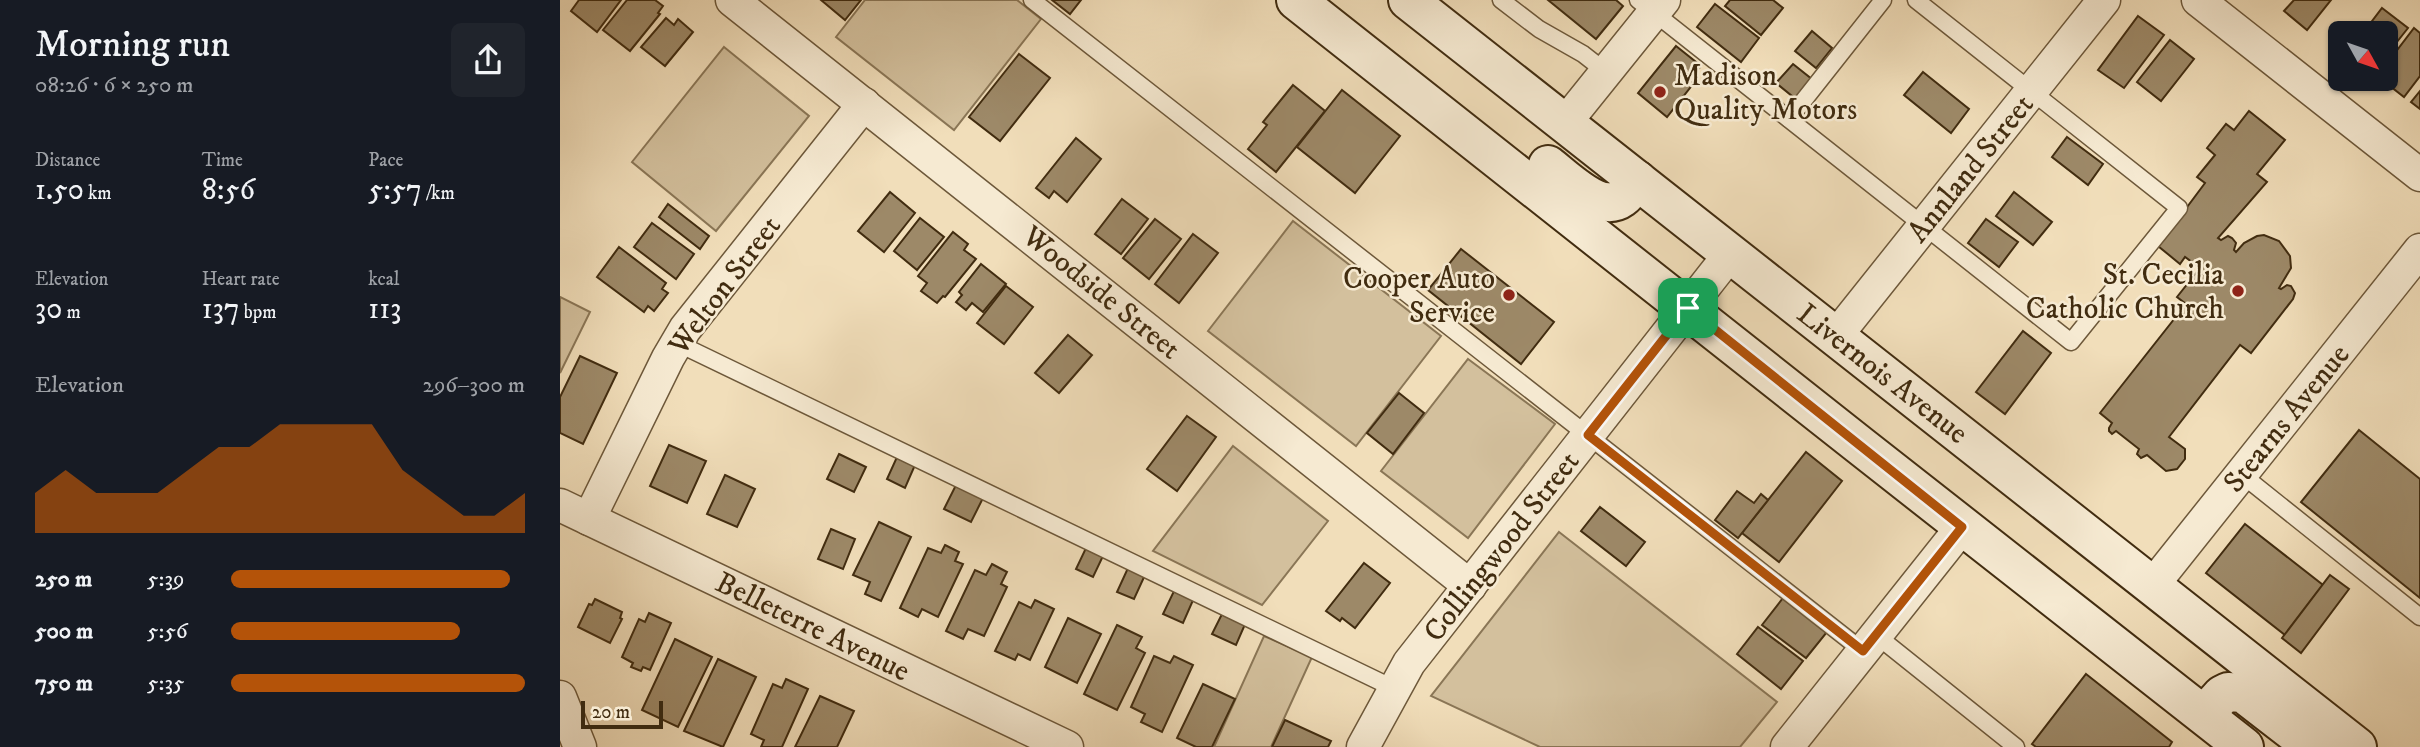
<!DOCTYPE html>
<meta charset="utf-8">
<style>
:root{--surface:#171b24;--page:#20242c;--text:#f1f3f6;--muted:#9ea1a6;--accent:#b45309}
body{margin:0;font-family:"IM FELL DW Pica",serif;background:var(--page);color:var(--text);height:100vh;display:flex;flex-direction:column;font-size:26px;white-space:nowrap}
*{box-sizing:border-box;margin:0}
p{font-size:23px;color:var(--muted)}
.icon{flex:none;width:38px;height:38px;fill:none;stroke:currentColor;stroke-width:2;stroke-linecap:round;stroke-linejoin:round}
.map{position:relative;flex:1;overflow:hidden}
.side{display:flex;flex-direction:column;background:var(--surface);width:560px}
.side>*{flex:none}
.needle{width:46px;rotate:130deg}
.buttons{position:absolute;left:1768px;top:21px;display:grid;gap:14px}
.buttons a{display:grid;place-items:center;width:70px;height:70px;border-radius:10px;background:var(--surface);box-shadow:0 2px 5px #0004;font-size:35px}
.scale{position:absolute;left:21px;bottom:18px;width:82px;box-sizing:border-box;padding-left:7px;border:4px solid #412c10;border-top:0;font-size:19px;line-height:24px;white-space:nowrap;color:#412c10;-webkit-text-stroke:5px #f6ead2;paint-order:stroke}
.pin{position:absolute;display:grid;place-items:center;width:60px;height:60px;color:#fff;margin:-30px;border-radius:14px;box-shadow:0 4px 10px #0006}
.round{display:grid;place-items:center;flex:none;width:74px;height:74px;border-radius:10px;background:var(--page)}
.summary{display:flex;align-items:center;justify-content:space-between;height:119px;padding:0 35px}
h1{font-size:38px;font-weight:600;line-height:52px}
.metrics{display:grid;grid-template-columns:repeat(3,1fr);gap:10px;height:119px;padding:7px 35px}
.metrics div{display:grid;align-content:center}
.metrics b{font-size:30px;font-weight:600}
.metrics small{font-size:19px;font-weight:400}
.metrics p{font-size:19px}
.chart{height:196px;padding:14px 35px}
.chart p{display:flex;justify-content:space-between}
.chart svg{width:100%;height:126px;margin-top:7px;fill:var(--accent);opacity:.7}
ul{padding:0 35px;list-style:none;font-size:23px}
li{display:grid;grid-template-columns:112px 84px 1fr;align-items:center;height:52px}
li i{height:18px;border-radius:9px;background:var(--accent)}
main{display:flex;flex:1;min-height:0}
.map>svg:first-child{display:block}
</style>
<main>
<section class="side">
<div class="summary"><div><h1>Morning run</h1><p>08:26 · 6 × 250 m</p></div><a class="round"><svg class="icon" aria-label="share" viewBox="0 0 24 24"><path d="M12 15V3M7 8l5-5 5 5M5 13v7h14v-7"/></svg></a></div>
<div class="metrics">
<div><p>Distance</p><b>1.50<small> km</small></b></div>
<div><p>Time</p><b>8:56</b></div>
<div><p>Pace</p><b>5:57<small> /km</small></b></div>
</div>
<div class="metrics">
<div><p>Elevation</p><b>30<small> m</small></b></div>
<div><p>Heart rate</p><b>137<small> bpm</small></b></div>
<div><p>kcal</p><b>113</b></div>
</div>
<div class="chart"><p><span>Elevation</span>296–300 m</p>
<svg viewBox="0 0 160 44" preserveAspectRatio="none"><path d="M0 44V30L10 22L20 30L30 30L40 30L50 22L60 14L70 14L80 6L90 6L100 6L110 6L120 22L130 30L140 38L150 38L160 30V44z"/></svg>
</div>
<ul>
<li><b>250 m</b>5:39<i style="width:95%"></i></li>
<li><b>500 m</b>5:56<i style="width:78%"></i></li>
<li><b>750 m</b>5:35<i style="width:100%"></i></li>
</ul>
</section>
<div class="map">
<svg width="1860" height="747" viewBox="0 0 1860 747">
<rect width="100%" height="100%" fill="#f1deba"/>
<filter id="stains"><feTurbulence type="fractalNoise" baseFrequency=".00286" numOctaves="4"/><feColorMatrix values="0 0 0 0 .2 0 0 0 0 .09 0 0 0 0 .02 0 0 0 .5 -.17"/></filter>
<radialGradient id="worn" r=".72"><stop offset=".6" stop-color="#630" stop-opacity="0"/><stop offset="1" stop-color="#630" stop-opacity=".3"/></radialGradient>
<g fill="#d3c09d" stroke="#8a7656" stroke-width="2">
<path d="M305,0H457L481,19L394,130L276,37Z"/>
<path d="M164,47L249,116L156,231L72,162Z"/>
<path d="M733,221L881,336L796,446L648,331Z"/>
<path d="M0,297L30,312L0,373Z"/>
<path d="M908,359L995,424L908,538L821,471Z"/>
<path d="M673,446L768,521L702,605L593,551Z"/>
<path d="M999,532L1217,702L1180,747H980L871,696Z"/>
<path d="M704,636L752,657L711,747H654Z"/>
</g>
<g fill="#9d8968" stroke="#412c10" stroke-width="2">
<path d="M19,0H61L37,32L11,11Z"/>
<path d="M67,0H95L103,6L98,13L100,14L70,51L43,30Z"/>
<path d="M261,0H301L285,20Z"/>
<path d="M492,0H521L510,14Z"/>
<path d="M988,0H1056L1063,6L1036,39Z"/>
<path d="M1170,0H1213L1223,8L1201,35L1165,6Z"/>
<path d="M1734,0H1771L1747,30L1724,11Z"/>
<path d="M1155,4L1199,38L1181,62L1137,27Z"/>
<path d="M1822,8L1848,28L1825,57V33H1803Z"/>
<path d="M1578,16L1604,35L1564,88L1538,70Z"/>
<path d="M106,18L114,25L118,19L133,32L105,66L81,47Z"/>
<path d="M1854,28L1860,33V76L1844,97L1821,79H1825V66Z"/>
<path d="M1252,31L1272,48L1256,68L1235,51Z"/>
<path d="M1610,40L1634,59L1601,101L1577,82Z"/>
<path d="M1116,46L1141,66L1129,80L1133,84L1107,117L1078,93Z"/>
<path d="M459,54L490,78L440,141L409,117Z"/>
<path d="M1233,64L1253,80L1237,100L1216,83Z"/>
<path d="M1363,72L1409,109L1391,133L1344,95Z"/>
<path d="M733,85L765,111L716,172L688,149L707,125L703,122Z"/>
<path d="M782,90L840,136L795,193L737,147Z"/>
<path d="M1860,91V109L1851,102Z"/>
<path d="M1689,111L1725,140L1697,174L1707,182L1658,238L1661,240L1668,236L1672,238L1676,243L1674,250L1676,252L1684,243L1697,236L1704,235L1719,241L1730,256L1731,268L1719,288L1721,289L1727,285L1731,286L1735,293L1733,299L1691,353L1680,345L1609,437L1625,449V459L1617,469L1606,471L1587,455L1581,458L1577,454L1579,449L1556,431L1552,434L1549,431V428L1552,423L1540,413L1626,304L1617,297L1640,268L1625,257L1620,264L1598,246L1645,183L1637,177L1655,155L1647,148L1666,124L1674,130Z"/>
<path d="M1507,137L1543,164L1528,185L1492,157Z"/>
<path d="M516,138L541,159L507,202L494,191L489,198L476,188Z"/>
<path d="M330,192L355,213L324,252L298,231Z"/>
<path d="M1454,192L1492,222L1473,245L1436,216Z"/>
<path d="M562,199L588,219L561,254L535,234Z"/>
<path d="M108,204L149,236L140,249L99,217Z"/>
<path d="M360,218L384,237L357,270L334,251Z"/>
<path d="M595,219L621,239L589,279L563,258Z"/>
<path d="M1426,219L1458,242L1439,267L1408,243Z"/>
<path d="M92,223L134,254L116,279L74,247Z"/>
<path d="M393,232L408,244L404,250L416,259L385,297L383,296L377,303L361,291L367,283L358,276Z"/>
<path d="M633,234L658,253L619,303L595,284Z"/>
<path d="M59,247L106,283L102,289L108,293L94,311L88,306L84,312L37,277Z"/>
<path d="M901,249L994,322L961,364L868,290Z"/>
<path d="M421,264L446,284L423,312L412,303L406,310L396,302L402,295L399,292Z"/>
<path d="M446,286L473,307L444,344L417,323Z"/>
<path d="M1463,331L1491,353L1445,414L1416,392Z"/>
<path d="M508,335L532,355L499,393L475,373Z"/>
<path d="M20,356L57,373L23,444L0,433V397Z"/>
<path d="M839,393L864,413L833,454L807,433Z"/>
<path d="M627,416L656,437L617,491L587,469Z"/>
<path d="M1799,430L1860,479V598L1741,502Z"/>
<path d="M109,445L146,461L127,503L90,486Z"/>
<path d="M1246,452L1282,481L1219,562L1182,533Z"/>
<path d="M279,454L306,467L294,492L267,479Z"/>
<path d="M337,457L355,465L345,488L327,479Z"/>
<path d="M165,475L195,489L177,527L147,514Z"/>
<path d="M396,485L423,498L411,522L384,509Z"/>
<path d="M1177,491L1194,503L1201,494L1208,500L1178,538L1155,520Z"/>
<path d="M1040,507L1085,542L1066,566L1021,531Z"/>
<path d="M319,522L351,537L321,601L305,594L310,582L293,575Z"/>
<path d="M1685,524L1763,585L1725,635L1646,573Z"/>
<path d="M271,529L295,539L283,569L258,559Z"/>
<path d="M385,545L399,552L395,561L403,564L378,617L362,609L358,617L340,608L368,548L381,553Z"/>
<path d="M526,548L543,556L533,577L516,569Z"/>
<path d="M804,563L830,583L795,628L782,618L780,621L766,611Z"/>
<path d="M432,564L447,572L441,584L447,587L424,636L408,629L403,639L386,631L415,570L426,575Z"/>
<path d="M568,568L585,575L574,599L557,592Z"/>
<path d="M1770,575L1789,589L1741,653L1722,638Z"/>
<path d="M615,589L634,598L623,623L603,614Z"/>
<path d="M1223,598L1267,632L1246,658L1202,625Z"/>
<path d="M35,599L62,612L60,618L62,619L50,643L18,627L29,604L32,605Z"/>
<path d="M475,600L494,609L470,660L458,654L455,660L435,651L459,602L471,608Z"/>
<path d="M663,612L686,622L676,645L652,634Z"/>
<path d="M89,613L111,623L90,670L83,667L81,671L71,667L73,663L62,657L79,619L85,622Z"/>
<path d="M508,618L541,634L517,683L485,667Z"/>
<path d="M557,625L582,637L576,648L585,653L557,710L524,694Z"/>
<path d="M1198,627L1243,661L1221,689L1177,654Z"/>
<path d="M115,639L152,657L118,727L82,710Z"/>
<path d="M594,656L610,663L614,656L633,665L602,732L581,722L585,714L571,707Z"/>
<path d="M158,659L196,677L163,747L124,731Z"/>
<path d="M1526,674L1612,742L1609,747H1476L1472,744Z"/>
<path d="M226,679L248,689L222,747H201L204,740L191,734L213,684L222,688Z"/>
<path d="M643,684L675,699L652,747H636L617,738Z"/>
<path d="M260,696L294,711L277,747H235Z"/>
<path d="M725,720L771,741L768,747H712Z"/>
</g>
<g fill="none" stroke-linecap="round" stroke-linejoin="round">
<defs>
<g id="lane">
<path d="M472,0L1303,651"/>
<path d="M941,0L979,29L1023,54L1046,72"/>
<path d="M1078,0L1511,342L1619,208L1356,0"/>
<path d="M1229,119L1323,0"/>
<path d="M117,343L833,688"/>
<path d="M1681,474L1860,617"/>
<path d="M1316,635L1456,747"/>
</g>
<g id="street">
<path d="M172,0L910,586"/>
<path d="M1638,0L1860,175"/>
<path d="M1005,123L1104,0"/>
<path d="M1276,336L1544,0"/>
<path d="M0,505L507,747"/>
<path d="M29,519L108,358L125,329L304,104"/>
<path d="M1592,586L1860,250"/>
<path d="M0,697L20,747"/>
<path d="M803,747L849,663L1170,254"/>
<path d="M1227,747L1402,527"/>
</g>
<g id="secondary">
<path d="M736,0C1052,250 1367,499 1684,747"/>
<path d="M848,0L1797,747"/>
<path d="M988,165C1005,178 1040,214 1062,198C1068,194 1073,186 1077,180"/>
<path d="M1644,715L1662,695L1668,692L1683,693L1753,747"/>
</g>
</defs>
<use href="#lane" stroke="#6d583a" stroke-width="19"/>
<use href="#street" stroke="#6d583a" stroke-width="35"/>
<use href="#secondary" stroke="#412c10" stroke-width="42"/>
<use href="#lane" stroke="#f6ead2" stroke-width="16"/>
<use href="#street" stroke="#f6ead2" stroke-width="32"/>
<use href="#secondary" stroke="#f6ead2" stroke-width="38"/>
</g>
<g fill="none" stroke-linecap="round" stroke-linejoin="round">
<defs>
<path id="route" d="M1128,308L1402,527L1303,651L1028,435Z"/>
</defs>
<use href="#route" stroke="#fff" stroke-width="14"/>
<use href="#route" stroke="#b45309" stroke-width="9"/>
</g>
<g fill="#8f2418" stroke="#f6ead2" stroke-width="2.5">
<circle cx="1100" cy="92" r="7"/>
<circle cx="1678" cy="291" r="7"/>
<circle cx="949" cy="295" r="7"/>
</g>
<g text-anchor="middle" stroke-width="5" stroke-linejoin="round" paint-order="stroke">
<g font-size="30" fill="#412c10" stroke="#f6ead2" text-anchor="end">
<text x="1114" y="85" text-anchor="start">Madison<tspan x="1114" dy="34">Quality Motors</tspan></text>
<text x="1664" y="284">St. Cecilia<tspan x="1664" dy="34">Catholic Church</tspan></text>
<text x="935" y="288">Cooper Auto<tspan x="935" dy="34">Service</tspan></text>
</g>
<g font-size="30" fill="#412c10" stroke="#f6ead2">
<text transform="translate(1410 168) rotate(-51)" y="10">Annland Street</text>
<text transform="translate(164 285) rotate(-53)" y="10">Welton Street</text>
<text transform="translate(542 292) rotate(39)" y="10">Woodside Street</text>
<text transform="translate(1323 373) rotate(38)" y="10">Livernois Avenue</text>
<text transform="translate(1726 418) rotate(-51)" y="10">Stearns Avenue</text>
<text transform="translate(941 546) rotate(-52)" y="10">Collingwood Street</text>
<text transform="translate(253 626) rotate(26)" y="10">Belleterre Avenue</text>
</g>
</g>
<rect width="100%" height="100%" filter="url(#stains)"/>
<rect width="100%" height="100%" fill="url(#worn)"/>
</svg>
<div class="buttons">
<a><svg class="needle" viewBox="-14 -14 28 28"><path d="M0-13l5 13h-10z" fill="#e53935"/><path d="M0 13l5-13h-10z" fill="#9ea1a6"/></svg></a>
</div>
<div class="scale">20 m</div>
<div class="pin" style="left:1128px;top:308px;background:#1e9e55"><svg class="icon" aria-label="arrive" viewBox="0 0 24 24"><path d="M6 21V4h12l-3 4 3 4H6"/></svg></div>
</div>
</main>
